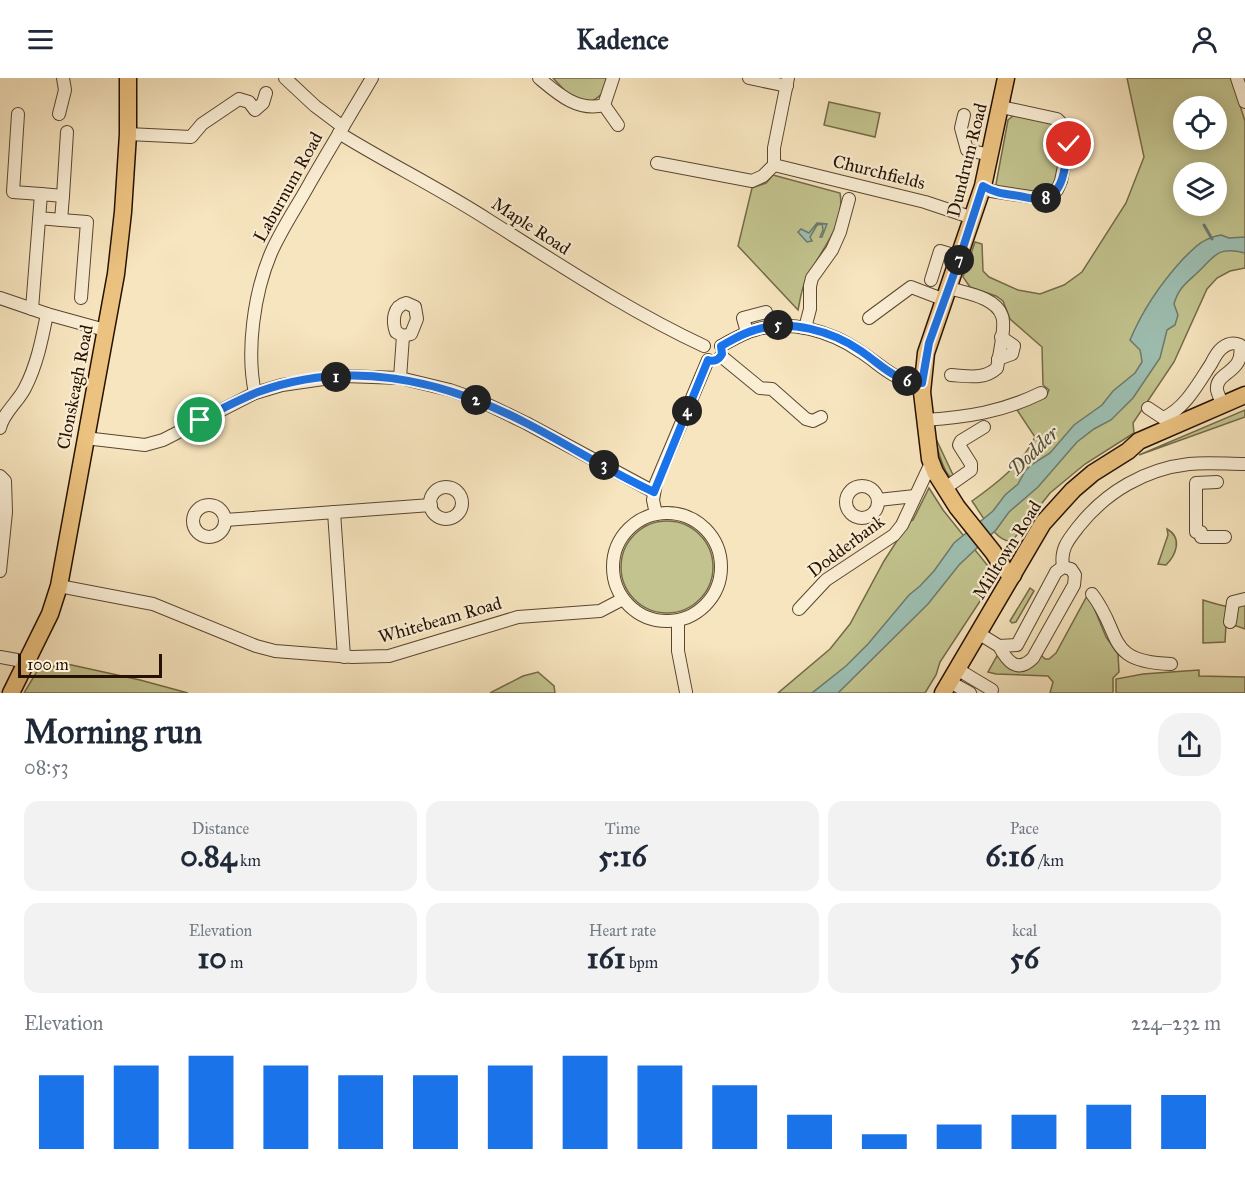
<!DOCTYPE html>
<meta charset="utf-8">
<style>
:root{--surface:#fff;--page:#f2f2f3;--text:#1f2937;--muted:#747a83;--accent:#1a73e8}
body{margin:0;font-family:"IM FELL Great Primer",serif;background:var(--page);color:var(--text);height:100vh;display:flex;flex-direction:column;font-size:22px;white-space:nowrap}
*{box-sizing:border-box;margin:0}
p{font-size:20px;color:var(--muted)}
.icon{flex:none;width:33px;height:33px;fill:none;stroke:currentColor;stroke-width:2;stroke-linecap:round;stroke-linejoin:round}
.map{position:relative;height:615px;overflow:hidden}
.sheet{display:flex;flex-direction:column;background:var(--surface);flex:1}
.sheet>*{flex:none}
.buttons{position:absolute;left:1173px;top:18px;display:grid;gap:12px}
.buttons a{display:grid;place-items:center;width:54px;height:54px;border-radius:50%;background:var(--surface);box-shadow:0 3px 15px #0003;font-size:30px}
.scale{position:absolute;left:18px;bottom:15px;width:144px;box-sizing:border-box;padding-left:6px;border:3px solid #261100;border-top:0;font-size:16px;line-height:21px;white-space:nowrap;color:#261100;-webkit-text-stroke:4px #faeed5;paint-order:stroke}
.pin{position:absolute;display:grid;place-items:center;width:51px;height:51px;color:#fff;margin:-26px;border:3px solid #fff;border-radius:50%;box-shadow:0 2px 6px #0007}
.km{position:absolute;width:30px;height:30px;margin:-15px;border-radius:50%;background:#222;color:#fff;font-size:16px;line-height:30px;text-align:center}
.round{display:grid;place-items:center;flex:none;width:63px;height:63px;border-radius:24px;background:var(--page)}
.overview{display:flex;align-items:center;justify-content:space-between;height:102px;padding:0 24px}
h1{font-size:33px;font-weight:700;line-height:45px}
.metrics{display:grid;grid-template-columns:repeat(3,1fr);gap:9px;height:102px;padding:6px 24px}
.metrics div{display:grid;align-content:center;border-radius:15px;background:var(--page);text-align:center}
.metrics b{font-size:30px;font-weight:700}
.metrics small{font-size:16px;font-weight:400}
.metrics p{font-size:16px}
.chart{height:168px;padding:12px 24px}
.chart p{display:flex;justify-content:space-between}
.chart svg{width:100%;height:108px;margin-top:6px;stroke:var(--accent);stroke-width:6}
header{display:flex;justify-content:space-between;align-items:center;height:78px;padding:0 24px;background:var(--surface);font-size:27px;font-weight:700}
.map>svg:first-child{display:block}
</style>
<header><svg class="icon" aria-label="menu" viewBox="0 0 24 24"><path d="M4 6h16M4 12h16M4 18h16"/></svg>Kadence<svg class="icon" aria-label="person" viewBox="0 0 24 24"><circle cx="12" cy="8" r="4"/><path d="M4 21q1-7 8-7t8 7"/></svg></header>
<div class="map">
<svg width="1245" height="615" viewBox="0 0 1245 615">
<rect width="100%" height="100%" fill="#f7e5bf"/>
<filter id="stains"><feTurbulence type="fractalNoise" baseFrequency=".00333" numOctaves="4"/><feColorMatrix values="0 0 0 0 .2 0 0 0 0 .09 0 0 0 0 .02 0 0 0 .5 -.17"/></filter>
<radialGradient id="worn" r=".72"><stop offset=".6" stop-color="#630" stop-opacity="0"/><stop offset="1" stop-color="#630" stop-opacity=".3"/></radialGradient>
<g fill="#c2c38e" stroke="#746a47" stroke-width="1.5" fill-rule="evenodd">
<path d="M553,0H608C605,14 601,19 588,25L569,17Z"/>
<path d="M1127,0H1231L1245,43V190L1230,193L1217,200L1207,211L1174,284L1133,345L1134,355L1085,386L1050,415L1012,463C997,466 980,434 972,423C996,406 1022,386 1035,359L1017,332L1041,319H1046L1049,312L1043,307L1042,269L1010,241L1003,223L996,218L970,209L963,199L975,164L982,166L983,193L989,199L1018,212L1040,216L1064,207L1082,194L1126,125L1144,79ZM1184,28H1216V62H1184ZM1184,94H1216V128H1184Z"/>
<path d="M829,24L880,35L875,59L824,47Z"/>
<path d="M1014,37L1056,43L1065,57L1058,103L1043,117L998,109L996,106L1008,42Z"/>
<path d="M773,97L840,115C846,149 817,176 805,204C801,213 800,223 798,232L738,168L752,110L766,105Z"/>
<path d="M1245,332V339L1139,377Z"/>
<path d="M937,363L954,399L949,398C942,389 939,376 936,365Z"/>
<path d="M929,410L943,432L988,488L991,498L990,508L940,584L936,597L925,615H778L830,571L850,546L884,483L909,444L913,442Z"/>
<circle cx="667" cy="489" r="46"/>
<path d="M1167,451C1183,460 1176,477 1166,487L1158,486L1168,457Z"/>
<path d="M1030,510L1034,513L1016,544L1012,545L1010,543Z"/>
<path d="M1087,518L1092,525L1106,559L1118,576L1119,594L1113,600V615H1050L1053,604L1048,598L996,596L988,594L997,578L1008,587L1041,577L1045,581H1049L1056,575Z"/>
<path d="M1203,522C1220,527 1228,532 1245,524V551L1234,547H1226L1225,564L1203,565Z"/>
<path d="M58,584L140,602L188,615H24L42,585L56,589Z"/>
<path d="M1199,592V598L1245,599V615H1116V601L1143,596Z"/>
<path d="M538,594L554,608L555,615H490L523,598Z"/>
</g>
<g fill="#9dbfb2" stroke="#6d796b" stroke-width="1.5">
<path d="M817,145L827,146L822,159H820L823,152L822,146L817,147L810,159L812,163L807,164L798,154L801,151L809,155Z"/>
<path d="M1221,157L1229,160L1245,159V175C1216,167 1214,180 1196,196C1185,206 1178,211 1174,226L1178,237L1175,247L1167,252L1160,280L1133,320L1111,342L1094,351L1077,364L1038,409L1009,434L996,452L959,487L928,526L838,615H812L846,588L868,566L909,517L920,508L934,493L954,465L993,433L1005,417L1018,406L1025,393L1031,387L1050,375L1074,347L1102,327L1113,313L1135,295L1142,284L1141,277L1140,272L1130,262C1143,231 1160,206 1183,181C1195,169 1203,160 1221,157Z"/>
</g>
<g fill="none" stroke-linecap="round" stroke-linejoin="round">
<path stroke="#6d796b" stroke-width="3" d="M1204,147L1212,161"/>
<defs>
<g id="minor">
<path d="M285,0L315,28L343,49"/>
<path d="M539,0C558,16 578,34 604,27L613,0"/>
<path d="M749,0L787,8"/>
<path d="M1237,0L1245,24"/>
<path d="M604,27L618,47"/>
<path d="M18,36L13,114L41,116"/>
<path d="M59,36L65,12L63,0"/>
<path d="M964,37L961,50L967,72L991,77"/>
<path d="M339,55C389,86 441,111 490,143C560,187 629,233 704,268"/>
<path d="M128,56L191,59L202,46L239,21L249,24L255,32L263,25L266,15"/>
<path d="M657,85L752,103L763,98L774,87V70L788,0"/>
<path d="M774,87L925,124L973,140"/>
<path d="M983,108L991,113L1044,121L1057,112L1061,103L1069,64L1066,50L1057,41L1001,29"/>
<path d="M63,118L67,54"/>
<path d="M61,142L87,144L81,220"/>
<path d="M931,202L940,173L960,179"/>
<path d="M949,210C965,215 996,219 1002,238C1006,247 999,278 997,290C984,302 968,298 951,297"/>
<path d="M0,220L47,236L105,252"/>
<path d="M406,225L415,229L417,241L411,256L403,258L396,254C392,243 393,228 406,225Z"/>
<path d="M32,231L41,116L63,118L61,142L39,140"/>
<path d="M869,240L911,209L945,222"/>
<path d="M805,250L810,231V208L812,200L832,172L840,154L849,121"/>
<path d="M747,254L743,240L766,234"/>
<path d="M721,268C732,262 743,255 755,252C790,241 831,253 861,274C884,289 893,303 922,305"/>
<path d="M721,278L760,310L772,311L806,341L813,343L821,339"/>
<path d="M998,281L1012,276L1014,268L1001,259"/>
<path d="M400,300L403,258"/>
<path d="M255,315C246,273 254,215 271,175C282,150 298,127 311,103C331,68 352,34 372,0"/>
<path d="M1148,330L1163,340C1185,331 1199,304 1211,286C1214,280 1217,274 1222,270C1228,265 1233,264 1240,267C1245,296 1215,293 1217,312C1218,317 1221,322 1223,327"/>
<path d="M925,342C968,339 1002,334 1041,315"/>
<path d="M0,350C3,335 18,324 25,310C37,287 42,261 47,236"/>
<path d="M85,360L145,367L163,362L255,315L282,307L344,298L400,300L450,312L478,322L526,345L654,414"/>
<path d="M0,398L5,403L6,434L0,493"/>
<path d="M1217,404L1196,405V454H1201V459H1225"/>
<circle cx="862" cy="424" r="16"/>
<circle cx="446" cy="425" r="16"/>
<path d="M944,411L971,392V386L959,367L961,363L984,349"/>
<path d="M878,422L915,418"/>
<circle cx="209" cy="443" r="16"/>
<path d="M334,434L344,579"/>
<circle cx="667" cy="489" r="54"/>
<path d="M656,436L653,422L656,405L708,282"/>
<path d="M225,442L431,427"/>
<path d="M1063,489C1060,471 1068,462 1079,448C1106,414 1145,391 1189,386C1207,384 1227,386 1245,386"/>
<path d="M59,508L153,526L256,568L275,573L352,579L389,578L518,539L600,533L623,521"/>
<path d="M1092,516C1123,556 1104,584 1171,586"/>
<path d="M799,531L826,502L894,457L902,447L931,385"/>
<path d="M678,542V573L686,614"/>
<path d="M1230,544L1233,524L1245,521"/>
<path d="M978,555L999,568L1017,567L1056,494L1063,489L1071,491L1075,497L1074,507L1033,580C1017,596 1007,583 999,568"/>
<path d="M0,579L17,582L25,587"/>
<path d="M957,591L992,612"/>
<path d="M950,604L970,615"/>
</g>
<g id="major">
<path d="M1006,0L983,108L926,275L922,314L930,381L935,394L957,429L993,474L1004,491L1013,497"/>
<path d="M11,615L50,536L59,508L116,196L123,134L128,56V0"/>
<path d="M943,615L1043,445L1073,412L1093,395L1128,373L1139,363L1245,317"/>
</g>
</defs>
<use href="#minor" stroke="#5a4630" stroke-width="14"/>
<use href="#major" stroke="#261100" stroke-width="19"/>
<use href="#minor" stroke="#faeed5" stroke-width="12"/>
<use href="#major" stroke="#ecc280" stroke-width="16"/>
</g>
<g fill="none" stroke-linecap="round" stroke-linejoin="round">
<defs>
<path id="route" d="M200,342C219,332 238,322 258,314C349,281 442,301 526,345C569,367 610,394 654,414L708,282C714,284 719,282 722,276L721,268C732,262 743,255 755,252C790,241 832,253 861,273C884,289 893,302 922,305L929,265L960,179L983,108C994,115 1006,116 1019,118C1026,119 1035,122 1042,121C1065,118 1065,84 1069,66"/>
</defs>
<use href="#route" stroke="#fff" stroke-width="12"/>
<use href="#route" stroke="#1a73e8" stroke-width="8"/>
</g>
<g text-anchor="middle" stroke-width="4.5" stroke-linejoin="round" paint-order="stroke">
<g font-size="18" fill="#261100" stroke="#faeed5">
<text transform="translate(967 82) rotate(-76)" y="6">Dundrum Road</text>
<text transform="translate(879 94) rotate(14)" y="6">Churchfields</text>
<text transform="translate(288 109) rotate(-61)" y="6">Laburnum Road</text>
<text transform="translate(531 148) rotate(33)" y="6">Maple Road</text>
<text transform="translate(75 309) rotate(-79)" y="6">Clonskeagh Road</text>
<text transform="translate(846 468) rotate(-37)" y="6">Dodderbank</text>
<text transform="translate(1007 472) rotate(-58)" y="6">Milltown Road</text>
<text transform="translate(440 542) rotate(-16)" y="6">Whitebeam Road</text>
</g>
<g font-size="20" font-style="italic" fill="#504e3e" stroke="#faeed5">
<text transform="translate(1033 373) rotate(-44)" y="7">Dodder</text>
</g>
</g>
<rect width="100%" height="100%" filter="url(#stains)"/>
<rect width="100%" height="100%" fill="url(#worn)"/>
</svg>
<div class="buttons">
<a><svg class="icon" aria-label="locate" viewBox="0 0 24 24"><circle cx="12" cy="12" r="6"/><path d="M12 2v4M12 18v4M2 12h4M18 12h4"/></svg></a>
<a><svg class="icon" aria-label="layers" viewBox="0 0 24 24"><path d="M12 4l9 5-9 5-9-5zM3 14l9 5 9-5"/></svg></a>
</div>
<div class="scale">100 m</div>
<div class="pin" style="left:200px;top:342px;background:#1e9e55"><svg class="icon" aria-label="arrive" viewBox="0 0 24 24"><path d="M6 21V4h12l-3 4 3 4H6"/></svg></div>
<div class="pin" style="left:1069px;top:66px;background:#d93025"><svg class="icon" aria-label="check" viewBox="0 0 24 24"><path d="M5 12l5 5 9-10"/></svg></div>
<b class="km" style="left:336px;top:299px">1</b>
<b class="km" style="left:476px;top:322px">2</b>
<b class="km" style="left:604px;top:387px">3</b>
<b class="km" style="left:687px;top:333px">4</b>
<b class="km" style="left:778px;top:247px">5</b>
<b class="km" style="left:907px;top:303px">6</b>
<b class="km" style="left:959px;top:182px">7</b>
<b class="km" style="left:1046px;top:120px">8</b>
</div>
<section class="sheet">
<div class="overview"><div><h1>Morning run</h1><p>08:53</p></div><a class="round"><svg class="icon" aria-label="share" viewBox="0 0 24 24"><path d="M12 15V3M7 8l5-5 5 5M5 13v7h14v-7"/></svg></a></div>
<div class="metrics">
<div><p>Distance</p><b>0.84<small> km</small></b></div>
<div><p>Time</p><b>5:16</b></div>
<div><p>Pace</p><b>6:16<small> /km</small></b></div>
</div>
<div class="metrics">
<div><p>Elevation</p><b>10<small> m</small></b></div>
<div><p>Heart rate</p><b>161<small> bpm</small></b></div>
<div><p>kcal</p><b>56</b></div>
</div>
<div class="chart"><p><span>Elevation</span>224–232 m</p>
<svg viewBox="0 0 160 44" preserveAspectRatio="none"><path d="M5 44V14M15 44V10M25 44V6M35 44V10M45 44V14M55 44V14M65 44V10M75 44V6M85 44V10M95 44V18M105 44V30M115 44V38M125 44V34M135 44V30M145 44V26M155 44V22"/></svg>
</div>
</section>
